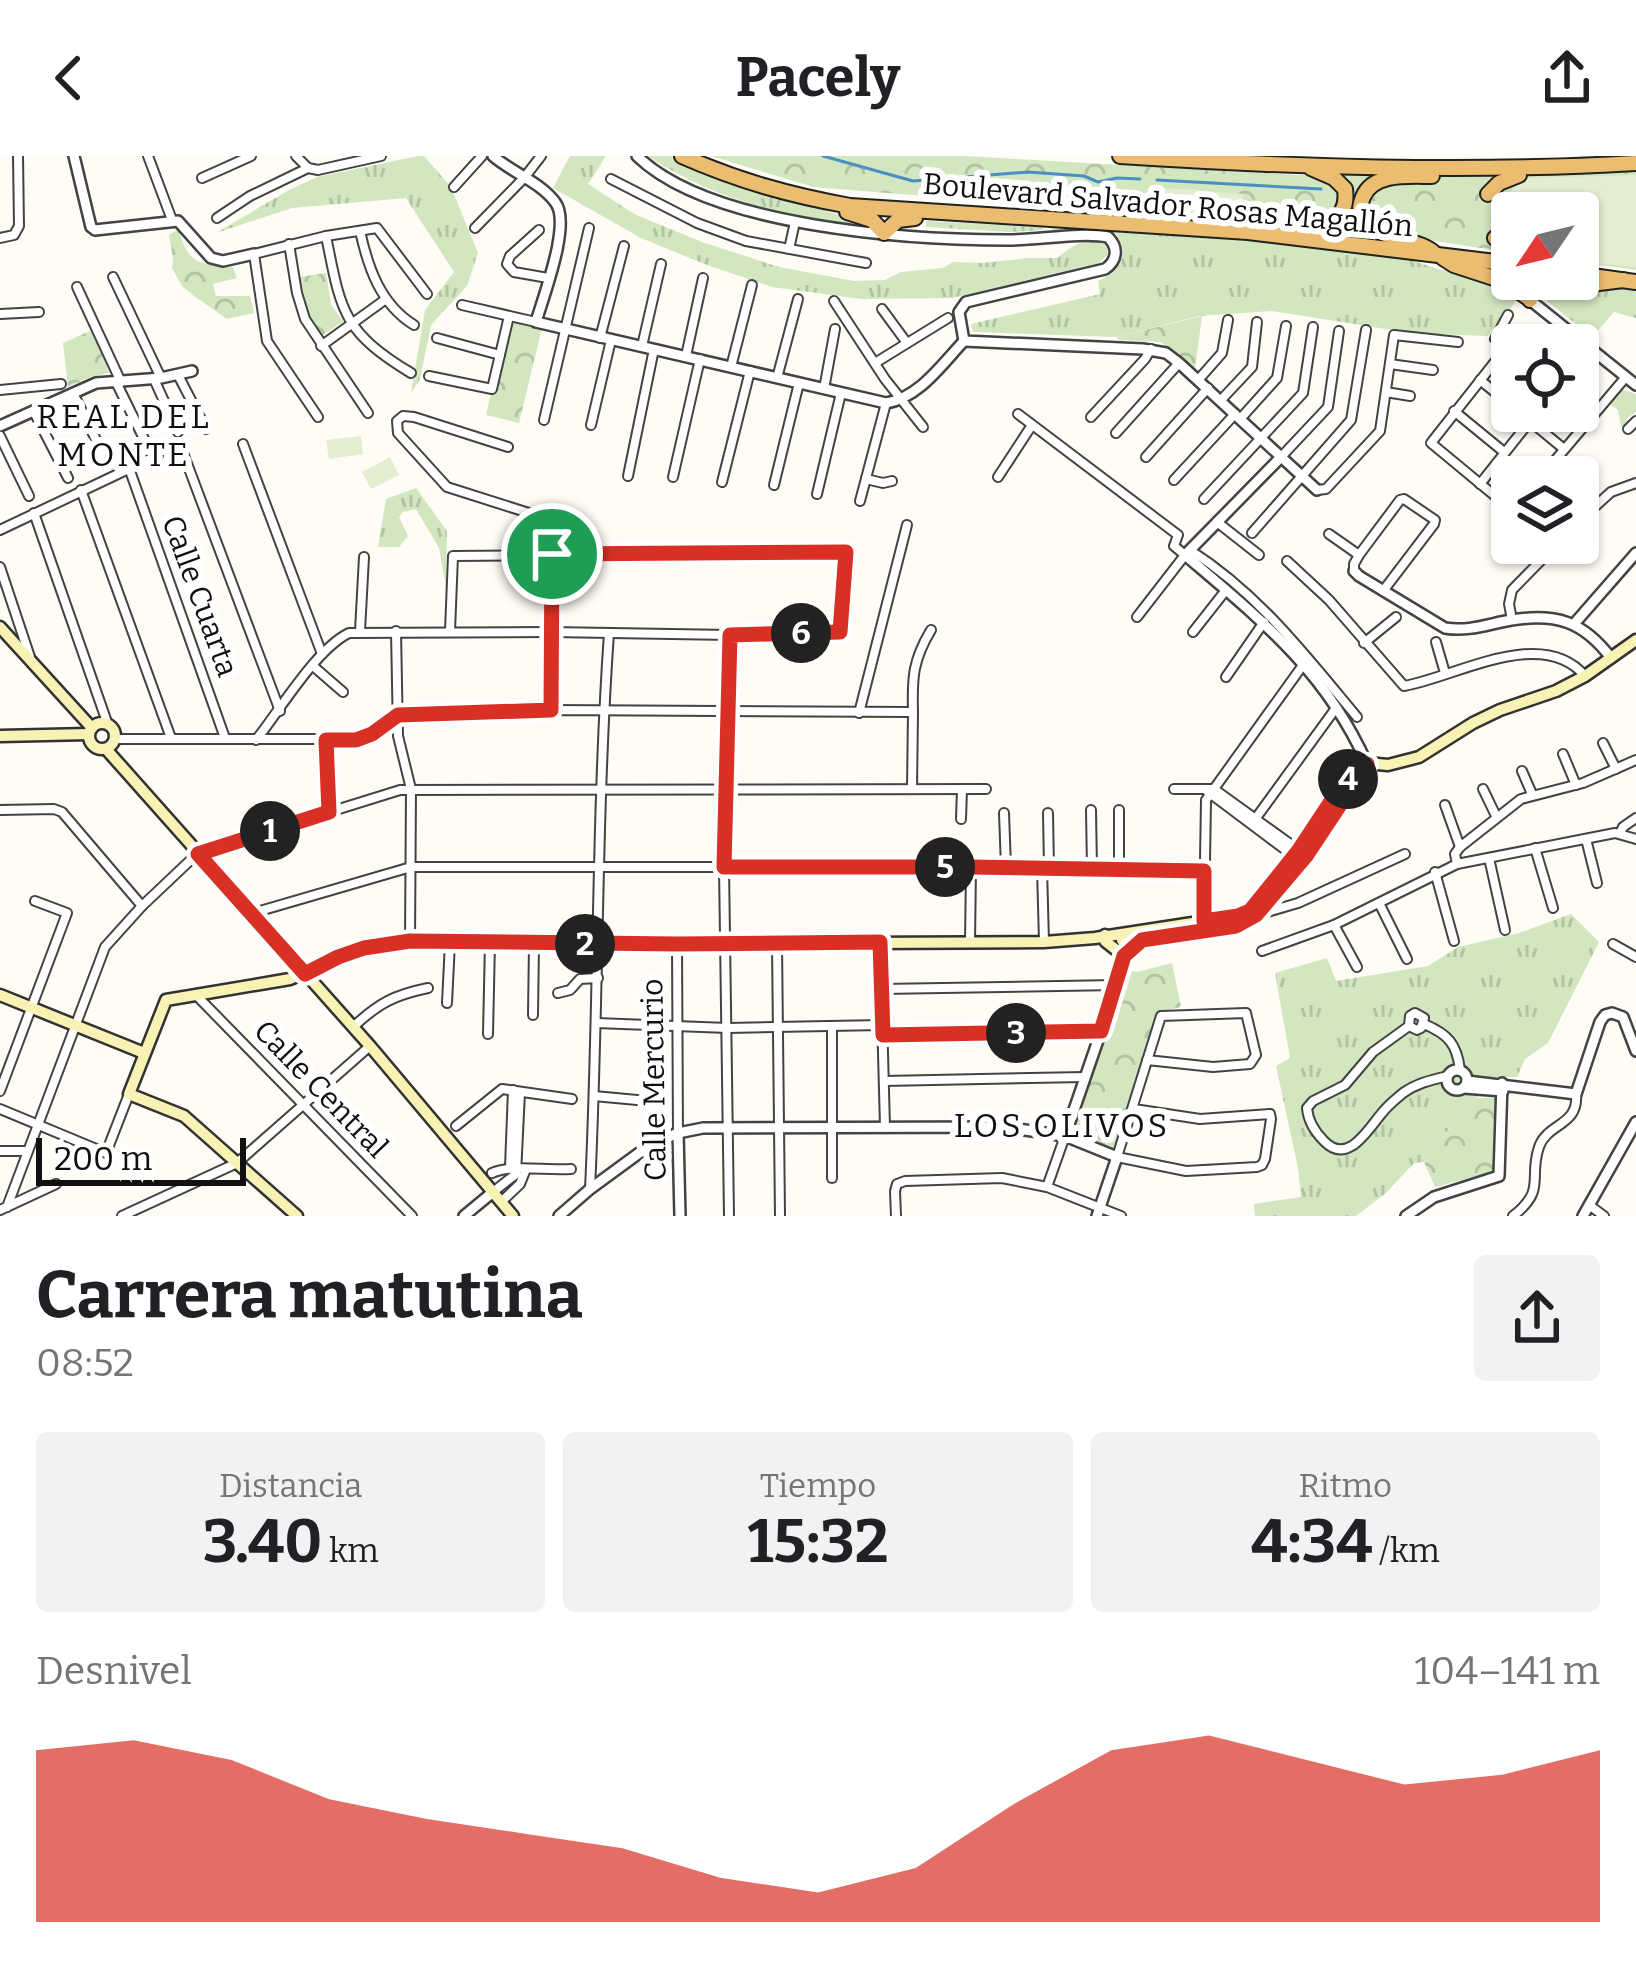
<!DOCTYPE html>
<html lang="es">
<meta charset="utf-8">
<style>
:root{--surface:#fff;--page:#f2f2f2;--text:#202124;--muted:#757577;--accent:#d93025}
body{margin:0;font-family:Bitter,serif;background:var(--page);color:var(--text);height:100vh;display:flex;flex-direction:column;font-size:45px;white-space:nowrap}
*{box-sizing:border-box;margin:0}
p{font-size:39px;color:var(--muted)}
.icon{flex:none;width:66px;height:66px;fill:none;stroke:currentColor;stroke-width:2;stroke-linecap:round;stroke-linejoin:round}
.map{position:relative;height:1060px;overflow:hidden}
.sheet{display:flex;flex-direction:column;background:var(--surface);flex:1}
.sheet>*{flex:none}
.needle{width:78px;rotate:235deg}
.buttons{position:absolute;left:1491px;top:36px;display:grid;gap:24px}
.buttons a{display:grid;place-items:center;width:108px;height:108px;border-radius:12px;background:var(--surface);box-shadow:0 3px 9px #0004;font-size:60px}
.scale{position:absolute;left:36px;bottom:30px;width:210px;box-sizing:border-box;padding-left:12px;border:6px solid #101010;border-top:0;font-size:33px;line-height:42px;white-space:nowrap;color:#101010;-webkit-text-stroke:9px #fff;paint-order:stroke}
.pin{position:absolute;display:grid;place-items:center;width:102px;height:102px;color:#fff;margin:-51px;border:6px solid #fff;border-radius:50%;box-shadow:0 3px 12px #0007}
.km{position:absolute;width:60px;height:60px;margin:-30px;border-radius:50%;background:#222;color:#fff;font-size:33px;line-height:60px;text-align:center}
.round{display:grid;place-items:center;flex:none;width:126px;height:126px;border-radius:12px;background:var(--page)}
.head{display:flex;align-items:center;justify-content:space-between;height:204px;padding:0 36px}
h1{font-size:66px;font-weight:700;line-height:90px}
.metrics{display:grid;grid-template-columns:repeat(3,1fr);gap:18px;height:204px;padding:12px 36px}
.metrics div{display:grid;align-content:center;border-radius:12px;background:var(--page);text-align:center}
.metrics b{font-size:60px;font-weight:700}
.metrics small{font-size:33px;font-weight:400}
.metrics p{font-size:33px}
.chart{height:336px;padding:24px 36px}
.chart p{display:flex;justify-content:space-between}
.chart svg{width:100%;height:216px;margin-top:12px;fill:var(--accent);opacity:.7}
header{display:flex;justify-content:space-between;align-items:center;height:156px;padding:0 36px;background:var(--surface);font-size:54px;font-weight:700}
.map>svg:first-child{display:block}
</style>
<header><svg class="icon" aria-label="back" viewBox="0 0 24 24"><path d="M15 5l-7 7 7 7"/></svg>Pacely<svg class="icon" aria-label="share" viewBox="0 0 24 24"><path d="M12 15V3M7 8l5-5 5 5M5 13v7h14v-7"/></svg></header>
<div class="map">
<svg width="1636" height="1060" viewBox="0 0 1636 1060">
<defs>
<pattern id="grass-tufts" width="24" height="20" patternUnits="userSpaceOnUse" patternTransform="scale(3)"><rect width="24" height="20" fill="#d2e6c0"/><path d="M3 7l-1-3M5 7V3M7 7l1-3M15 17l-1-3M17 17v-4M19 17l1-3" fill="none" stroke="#b3c4a4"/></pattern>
<pattern id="park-crowns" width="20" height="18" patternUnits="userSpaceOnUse" patternTransform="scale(3)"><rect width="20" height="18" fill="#d2e6c0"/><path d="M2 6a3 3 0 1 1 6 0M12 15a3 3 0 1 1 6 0" fill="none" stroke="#b3c4a4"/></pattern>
</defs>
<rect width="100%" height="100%" fill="#fefcf4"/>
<g fill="url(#grass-tufts)">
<path d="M418,0H424L451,31L478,97L467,130L431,169L420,223L411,237L425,154L454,116L406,42L292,52L216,77L289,34L317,21Z"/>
<path d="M570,0H606L588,28L634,58L702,86L779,111L854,125L885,124L901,116L943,112L953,106L981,107L1029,102H1058C1072,89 1087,80 1106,88L1108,98L1099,107L952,142L861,143L772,131L707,109L641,82L553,32Z"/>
<path d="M648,0H671L721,23L872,69C795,65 712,43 648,0Z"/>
<path d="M926,65L1041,71L1044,74L1010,76L926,71Z"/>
<path d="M1049,68L1315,89L1408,103L1438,113L1490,123L1517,144L1488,180L1411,177L1272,155L1199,160L1117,181L973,176L971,168L1100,138L1098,125C1118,116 1132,100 1116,78L1106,76L1055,79Z"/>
<path d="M1615,130L1636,133V162L1614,156L1592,181L1542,141L1536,132Z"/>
<path d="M416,332L447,375L446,432L439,392L416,353L403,356L399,361L408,380L399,391H378L386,343Z"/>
<path d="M1571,758L1599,786L1548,887L1525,903L1517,921H1495L1477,942L1468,948L1424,1006L1414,1007L1386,1037L1356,1060H1255L1254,1048L1301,1041L1298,1012L1276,910L1290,902L1275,817L1327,802L1336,825L1428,810L1458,791L1519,777Z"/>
</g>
<g fill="url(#park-crowns)">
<path d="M711,0H965L1298,19L1636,15V114L1578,106V57H1512V97L1429,84L1321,72L813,31Z"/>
<path d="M179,73C187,110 202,108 233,111L237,122L213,128L216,140H250L254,157L227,163L194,140L182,130L172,112L173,102L169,79Z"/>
<path d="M326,117L331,148L343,166L321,180L306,158L300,121Z"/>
<path d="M509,160L543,168L519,267L486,259Z"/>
<path d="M1202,160L1195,213L1161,186L1119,184L1117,181Z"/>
<path d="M92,174L102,192L109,217L90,221L68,231L63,187Z"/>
<path d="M1621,233L1636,238V256L1627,262L1626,270L1621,271L1618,254L1608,247Z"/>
<path d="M1172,807L1181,851L1159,856L1155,860L1114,995L1069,977L1125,813L1137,816Z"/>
<path d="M1477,942H1495V1011L1491,1016L1435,1031L1424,1006L1468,948Z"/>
</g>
<g fill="#e3eed1">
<path d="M1636,19V111L1578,105V57H1512V86L1502,78C1504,56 1503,33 1526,22Z"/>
<path d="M1161,32L1199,34L1197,52L1159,49Z"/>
<path d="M1204,35L1243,38L1241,55L1203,52Z"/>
<path d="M361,280L363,298L329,303L326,284Z"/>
<path d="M390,301L399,319L371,333L362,316Z"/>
</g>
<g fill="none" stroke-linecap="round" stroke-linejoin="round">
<g stroke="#4b8ec1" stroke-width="3">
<path d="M823,0L913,25L1028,16L1084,20L1098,26L1117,22L1140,23"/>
<path d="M1157,24L1321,33"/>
</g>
<defs>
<g id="minor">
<path d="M148,0L172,64"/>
<path d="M296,0L308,12L318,14L381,0"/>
<path d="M202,22L251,0"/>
<path d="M611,23L697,67L746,85L866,107"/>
<path d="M454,31L482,0"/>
<path d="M217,62L250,40L308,12"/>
<path d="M475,72L524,22L541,0"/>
<path d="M539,74L510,100L507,108L514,116L548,122"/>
<path d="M360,75C368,111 380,148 414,169"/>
<path d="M326,80C341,155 342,175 411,217"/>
<path d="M0,82L14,79L19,70L18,0"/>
<path d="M289,88L297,137L305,163L368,257"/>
<path d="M789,93L795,66"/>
<path d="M113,121L161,222"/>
<path d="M77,131L121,226"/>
<path d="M834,145L885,223L923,271"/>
<path d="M462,149L536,166"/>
<path d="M882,153L907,187"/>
<path d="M0,158L39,156"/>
<path d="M1508,159L1495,183L1512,199"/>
<path d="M437,182L500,199"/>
<path d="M600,182L624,90"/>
<path d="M1538,189L1543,182"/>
<path d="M321,190L386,143"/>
<path d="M642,190L661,108"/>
<path d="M1505,193L1431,287L1512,354"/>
<path d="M686,200L703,122"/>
<path d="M875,207L948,162"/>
<path d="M1390,208L1433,214"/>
<path d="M731,211L752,129"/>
<path d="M178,219L206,273"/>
<path d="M429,220L492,233L509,160"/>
<path d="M777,222L798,143"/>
<path d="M154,223L178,276"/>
<path d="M1199,223L1222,197L1228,164"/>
<path d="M1480,224L1512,250"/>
<path d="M116,226L148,291"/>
<path d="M824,233L835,173"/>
<path d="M0,234L61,228"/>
<path d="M1386,236L1410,240"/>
<path d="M73,237L108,308"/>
<path d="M1221,244L1252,211L1257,166"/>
<path d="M1454,255L1504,296"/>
<path d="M1518,255L1564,293"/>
<path d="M34,256L68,322"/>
<path d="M1018,258L1178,379L1174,390L1185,399L1137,461"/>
<path d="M318,261L267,185L254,98L326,80L377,72L427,138"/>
<path d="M1091,261L1145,203L1151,193"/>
<path d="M1241,262L1277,222L1286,170"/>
<path d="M544,264L589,72"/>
<path d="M591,269L611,184"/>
<path d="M1628,273L1636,265"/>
<path d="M1116,277L1179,207"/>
<path d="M0,280L29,340"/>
<path d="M243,288L322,498"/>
<path d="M508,291L414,261L403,260L397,265L398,277L447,331L532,358L543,367L550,378L551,554"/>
<path d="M182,294L280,555"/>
<path d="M1146,301L1208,232"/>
<path d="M1281,301L1328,251L1339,175"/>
<path d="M129,312L225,582"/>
<path d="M628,320L654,193"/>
<path d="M673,321L700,203"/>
<path d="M998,321L1032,269"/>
<path d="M1541,321L1625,222"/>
<path d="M866,323L883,327L892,325"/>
<path d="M1174,324L1235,258"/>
<path d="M722,326L750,215"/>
<path d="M1480,328L1538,255"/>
<path d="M774,329L799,227"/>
<path d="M81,334L171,582"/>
<path d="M1317,334L1326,333L1380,275L1394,179L1458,186"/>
<path d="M817,338L841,237"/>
<path d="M1204,343L1303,237L1313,171"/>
<path d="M860,345L886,247"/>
<path d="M34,357L108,569"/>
<path d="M1217,366L1259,399"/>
<path d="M1578,366L1611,336L1636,327"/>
<path d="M0,374L158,299"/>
<path d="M1252,377L1351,264L1366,174"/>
<path d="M1329,378L1359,399"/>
<path d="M1190,394C1259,438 1306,500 1357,561"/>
<path d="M1287,405L1329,444L1404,530C1456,521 1542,469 1585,520"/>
<path d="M0,411L30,501"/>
<path d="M1354,415V408L1359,399L1400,344L1404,343L1435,364L1434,368L1383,435"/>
<path d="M1512,464L1509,448L1512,434L1558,387"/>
<path d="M360,475L364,401"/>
<path d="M396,475L398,580L411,633L410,785"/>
<path d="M1193,476L1226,434"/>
<path d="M1436,486L1445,517"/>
<path d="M1364,487L1396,461"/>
<path d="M313,510L343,536"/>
<path d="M1226,521L1264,466"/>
<path d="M913,556C912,521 913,504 931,474"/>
<path d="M859,557L907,369"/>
<path d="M114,583H356L372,578L398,559L551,554L913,556L912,633"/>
<path d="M256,584C280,554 316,493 349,477L551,476L731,479L839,477L846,397L453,400L450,475"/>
<path d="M326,584L329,656"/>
<path d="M1603,587L1616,613"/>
<path d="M1563,598L1576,629"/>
<path d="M1522,615L1532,638"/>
<path d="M1174,633H1214L1300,695"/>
<path d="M1483,633L1496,660"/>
<path d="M1207,635L1295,701"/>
<path d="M1445,649L1460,691"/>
<path d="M0,654L54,653L62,656L142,750"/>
<path d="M1091,654L1092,713"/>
<path d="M1119,654V713"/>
<path d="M1004,657L1006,711"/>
<path d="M1048,657L1049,712"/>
<path d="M1256,662L1336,552"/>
<path d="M961,663L962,633"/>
<path d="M1620,677L1623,671L1636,662"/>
<path d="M1586,683L1597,727"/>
<path d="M1535,692L1553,752"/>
<path d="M1489,702L1505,774"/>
<path d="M1457,708L1455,698L1460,691L1521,643L1583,627L1636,604"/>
<path d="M1042,712L1044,786"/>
<path d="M1435,716L1454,785"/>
<path d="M1379,747L1407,803"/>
<path d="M253,757L411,711H971L1205,715"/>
<path d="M1257,759L1298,747L1405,698"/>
<path d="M1204,765L1206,644L1303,509"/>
<path d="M1334,769L1357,811"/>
<path d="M880,786L885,971"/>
<path d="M970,787L971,711"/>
<path d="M677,788L678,977"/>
<path d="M777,788L780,1060"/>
<path d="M1613,788L1636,801"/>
<path d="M1262,795L1334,769L1457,708L1615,677L1636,683"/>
<path d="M882,833L1117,829"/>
<path d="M558,837L570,834L580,823L598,822"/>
<path d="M196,839L412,1060"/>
<path d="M447,847L450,786"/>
<path d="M533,859L534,788"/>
<path d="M596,867L728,872L882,869"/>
<path d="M1424,868C1448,878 1457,888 1460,914"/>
<path d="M832,870V1022"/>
<path d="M1409,870L1410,860L1415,857L1424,862L1421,872L1417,874L1409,870L1373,896L1345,929L1313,945L1307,952C1308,964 1315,976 1324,985C1348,1010 1368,973 1382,957C1388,949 1396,943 1403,937C1417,927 1431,924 1448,920"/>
<path d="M353,871C379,847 394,839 428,832"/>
<path d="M488,878L490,786"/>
<path d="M883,879L1101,875"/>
<path d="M884,925L1085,921"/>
<path d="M0,935L67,757L35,745"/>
<path d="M594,940L637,944"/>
<path d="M0,953L106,997L129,938"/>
<path d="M1134,953L1200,963L1270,958L1271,963L1265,1003L1262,1009L1257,1011L1186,1015L1117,1001L1161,860L1246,857L1256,899L1250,908L1213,911L1147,904"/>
<path d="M456,970L502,933L572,943"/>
<path d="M0,995H27"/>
<path d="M510,1011L513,934"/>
<path d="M492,1017C512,1008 546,1015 571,1013"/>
<path d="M1047,1031L1065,980"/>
<path d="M590,1033C599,848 596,662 609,477"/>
<path d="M493,1036L516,1018L520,936"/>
<path d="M501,1046L520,1028L526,1013"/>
<path d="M1589,1049L1604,1060"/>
<path d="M7,1051L105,791L142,750L198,697L400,634L986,633"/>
<path d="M0,1054L56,1028"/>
<path d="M122,1060L237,1007L370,890"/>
<path d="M729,1060L724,711L731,479"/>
<path d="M896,1060L895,1035L897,1028L905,1025L1002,1022L1047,1031L1121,1060"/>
<path d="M1513,1060C1547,1033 1528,1023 1539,991C1547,967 1579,970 1576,938"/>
</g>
<g id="tertiary">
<path d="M74,0L91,71L95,74L178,65L211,102L223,105L254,98"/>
<path d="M493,0C511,16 540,26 555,46C572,67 543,141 536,166L886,247C919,242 942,208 964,185"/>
<path d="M637,0C710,71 909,84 1008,84C1038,84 1081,76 1108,81C1119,92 1117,105 1105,113L966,146L959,156L964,185L1143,193L1166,197L1179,207L1317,334"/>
<path d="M1530,144L1636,229"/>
<path d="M0,270L96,227L161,222L192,215"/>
<path d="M1281,301L1185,399C1260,463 1326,515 1367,608"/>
<path d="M1354,415L1359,420L1445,472C1469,476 1488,468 1511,464C1556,457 1583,465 1611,502"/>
<path d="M1574,468L1636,397"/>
<circle cx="1457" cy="924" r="10"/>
<path d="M1467,925L1576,938L1600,866L1605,859L1612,857L1623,861L1636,895"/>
<path d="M1464,932L1503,935"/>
<path d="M678,977L680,1060"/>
<path d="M1065,980L1117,829L1124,800"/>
<path d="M464,1060L493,1036"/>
<path d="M559,1060L590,1033L650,989L678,977L703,972L1005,971L1065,980L1117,1001L1097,1060"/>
<path d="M1406,1060L1434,1041L1499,1020L1502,927"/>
<path d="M1583,1060L1636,966"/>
</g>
<g id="secondary">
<path d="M0,471L92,572"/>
<circle cx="102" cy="580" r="13"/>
<path d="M0,580L89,578"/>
<path d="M106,593L370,890L513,1060"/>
<path d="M1105,779V785L1124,800L1141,784"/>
<path d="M1122,784L1156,783L1236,770L1256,759L1306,700L1367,608"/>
<path d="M0,839L144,897"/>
<path d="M297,1060L184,960L129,938L166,844L290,823L364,792L410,785L677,788L1044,786L1095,782L1238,760C1266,749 1341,636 1357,606L1388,609L1419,601L1473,567L1500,554L1556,535L1585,520L1636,484"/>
</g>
<g id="trunk">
<path d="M682,0C739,25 789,39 850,50L1248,76L1512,108"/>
<path d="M1120,0C1291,11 1465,17 1636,7"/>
<path d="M1432,20C1410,20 1373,16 1363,41C1345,84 1417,78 1435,98"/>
<path d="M1488,38L1499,27L1519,19"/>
<path d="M847,56L872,64L884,77L898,64L915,62"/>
<path d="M1272,72C1301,71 1351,77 1345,33L1334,22L1311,12"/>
<path d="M1495,82L1512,93"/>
<path d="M1443,102L1454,109L1503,125L1530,143"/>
<path d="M1578,118L1636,126"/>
<path d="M1530,144L1527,131L1531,128L1583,129L1623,124"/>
</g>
</defs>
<use href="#minor" stroke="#434343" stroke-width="12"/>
<use href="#tertiary" stroke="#434343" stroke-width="14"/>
<use href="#secondary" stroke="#323232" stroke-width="15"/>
<use href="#trunk" stroke="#212121" stroke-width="18"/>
<use href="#minor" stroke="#fff" stroke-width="8"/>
<use href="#tertiary" stroke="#fff" stroke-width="9"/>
<use href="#secondary" stroke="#f8f3b5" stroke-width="10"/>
<use href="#trunk" stroke="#eabd70" stroke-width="14"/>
</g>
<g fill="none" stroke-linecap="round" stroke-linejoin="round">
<defs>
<path id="route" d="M846,396L840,476L730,479L724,711H971L1204,715V765L1238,760L1250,755L1299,694L1357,606L1367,608L1306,700L1256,759L1236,770L1142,784L1124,800L1101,875L883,879L880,786L677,788L410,785L364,792L338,801L305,818L198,698L329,656L326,584H356L372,578L398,559L551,554L552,398Z"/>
</defs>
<use href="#route" stroke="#fff" stroke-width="24"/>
<use href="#route" stroke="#d93025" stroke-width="15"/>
</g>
<g text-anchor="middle" stroke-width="12" stroke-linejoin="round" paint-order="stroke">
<g font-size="30" fill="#101010" stroke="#fff">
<text transform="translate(1168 49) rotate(5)" y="10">Boulevard Salvador Rosas Magallón</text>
<text transform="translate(200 440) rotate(70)" y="10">Calle Cuarta</text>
<text transform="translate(654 924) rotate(-91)" y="10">Calle Mercurio</text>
<text transform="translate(321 933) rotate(46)" y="10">Calle Central</text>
</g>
<g font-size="33" letter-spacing="3" fill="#101010" stroke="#fff">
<text x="124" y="272">REAL DEL<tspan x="124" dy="38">MONTE</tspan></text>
<text x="1062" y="981">LOS OLIVOS</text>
</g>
</g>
</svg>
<div class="buttons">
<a><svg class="needle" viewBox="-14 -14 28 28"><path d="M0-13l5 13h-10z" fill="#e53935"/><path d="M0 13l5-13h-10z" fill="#757577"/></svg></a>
<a><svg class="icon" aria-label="locate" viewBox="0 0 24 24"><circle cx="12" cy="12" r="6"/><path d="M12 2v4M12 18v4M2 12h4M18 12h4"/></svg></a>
<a><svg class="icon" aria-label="layers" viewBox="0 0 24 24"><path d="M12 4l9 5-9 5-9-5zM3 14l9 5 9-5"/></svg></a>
</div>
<div class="scale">200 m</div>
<div class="pin" style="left:552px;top:398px;background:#1e9e55"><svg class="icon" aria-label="arrive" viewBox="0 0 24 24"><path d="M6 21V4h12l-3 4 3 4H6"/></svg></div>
<b class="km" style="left:270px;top:675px">1</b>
<b class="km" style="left:585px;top:788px">2</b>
<b class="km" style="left:1016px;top:877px">3</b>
<b class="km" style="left:1348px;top:623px">4</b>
<b class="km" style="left:945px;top:711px">5</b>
<b class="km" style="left:801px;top:477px">6</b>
</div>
<section class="sheet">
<div class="head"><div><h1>Carrera matutina</h1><p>08:52</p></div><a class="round"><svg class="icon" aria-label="share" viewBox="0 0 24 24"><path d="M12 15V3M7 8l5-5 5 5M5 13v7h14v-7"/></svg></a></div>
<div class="metrics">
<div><p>Distancia</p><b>3.40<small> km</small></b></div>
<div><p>Tiempo</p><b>15:32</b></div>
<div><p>Ritmo</p><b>4:34<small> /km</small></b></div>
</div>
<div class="chart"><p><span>Desnivel</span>104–141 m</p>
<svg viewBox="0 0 160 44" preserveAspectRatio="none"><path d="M0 44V9L10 7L20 11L30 19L40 23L50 26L60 29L70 35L80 38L90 33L100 20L110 9L120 6L130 11L140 16L150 14L160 9V44z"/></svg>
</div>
</section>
